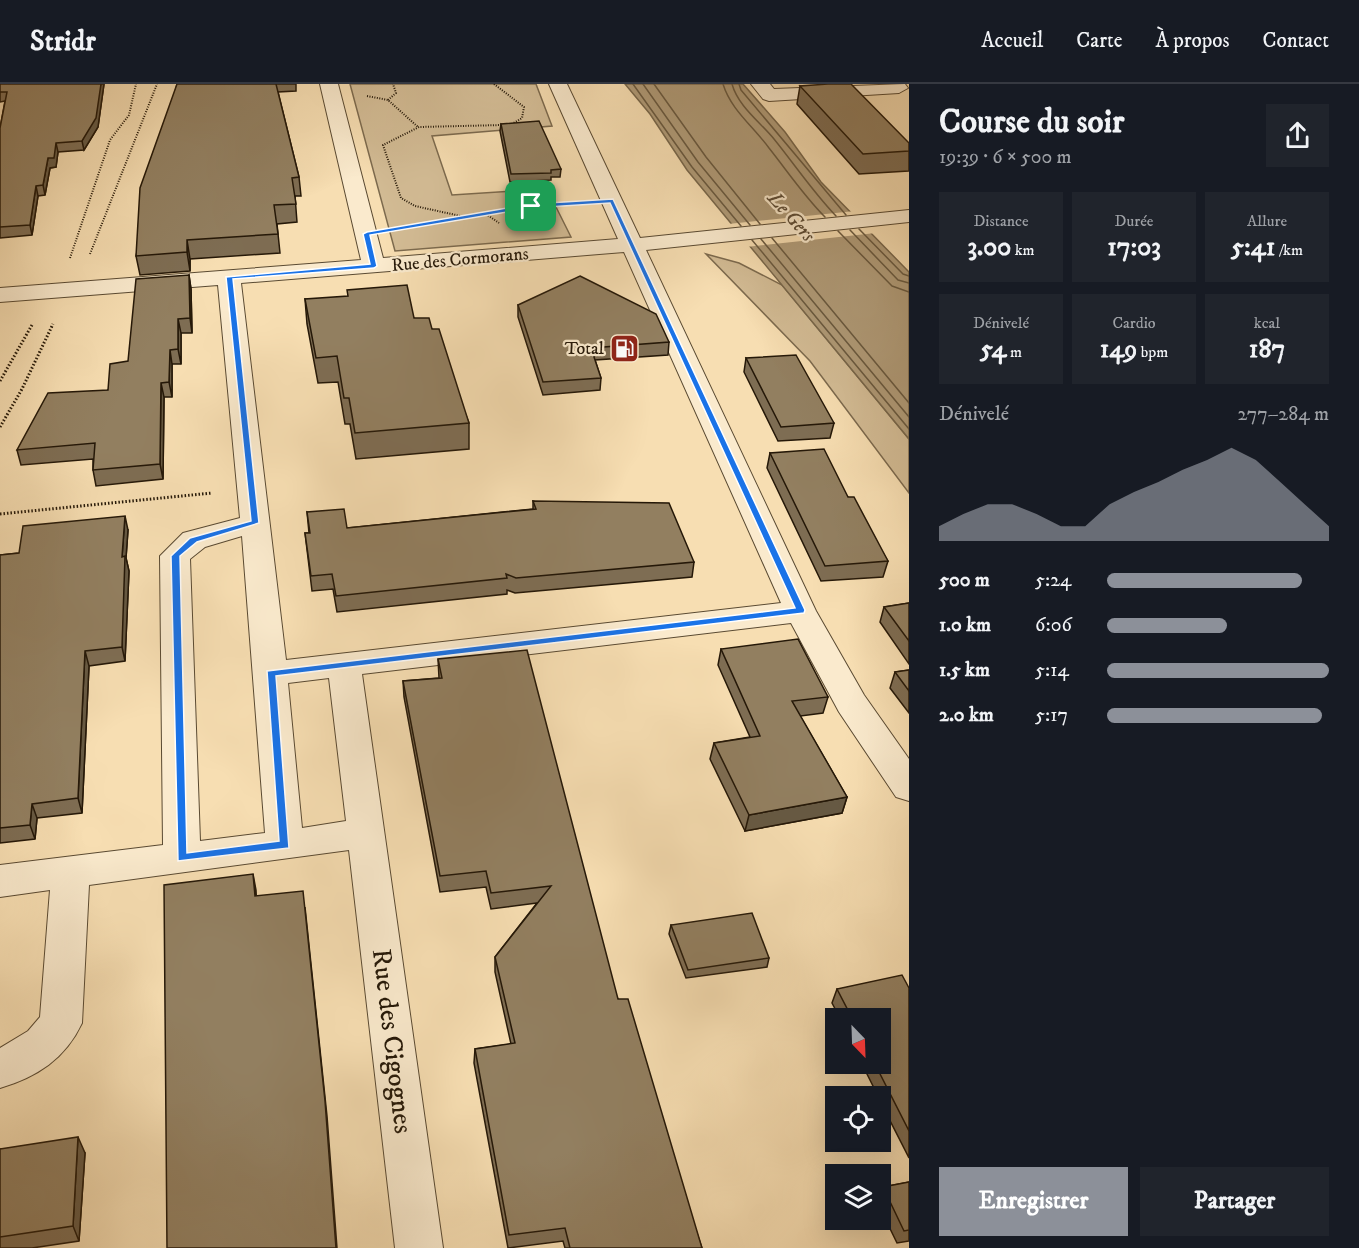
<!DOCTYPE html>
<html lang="fr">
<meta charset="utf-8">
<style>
:root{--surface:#171b24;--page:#20242c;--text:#f1f3f6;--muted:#9ea1a6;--line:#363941;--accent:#8c9099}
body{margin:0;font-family:"IM FELL DW Pica",serif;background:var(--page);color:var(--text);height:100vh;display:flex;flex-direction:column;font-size:22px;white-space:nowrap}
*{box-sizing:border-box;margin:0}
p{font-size:20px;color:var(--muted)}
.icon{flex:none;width:33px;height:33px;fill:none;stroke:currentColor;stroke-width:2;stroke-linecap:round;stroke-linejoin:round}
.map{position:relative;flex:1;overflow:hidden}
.sheet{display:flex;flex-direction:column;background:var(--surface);width:450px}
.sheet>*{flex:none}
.needle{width:39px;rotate:157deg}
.tools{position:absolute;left:825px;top:924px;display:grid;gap:12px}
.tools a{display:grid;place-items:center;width:66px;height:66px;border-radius:0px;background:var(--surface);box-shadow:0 6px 24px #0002;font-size:30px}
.pin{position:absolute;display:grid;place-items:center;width:51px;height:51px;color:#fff;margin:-26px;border-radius:12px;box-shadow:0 3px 9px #0006}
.round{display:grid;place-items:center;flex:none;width:63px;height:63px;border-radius:0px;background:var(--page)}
.head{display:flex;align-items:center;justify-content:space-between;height:102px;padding:0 30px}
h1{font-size:33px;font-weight:700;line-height:45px}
.figures{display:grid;grid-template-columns:repeat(3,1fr);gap:9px;height:102px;padding:6px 30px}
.figures div{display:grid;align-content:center;border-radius:0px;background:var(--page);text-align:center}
.figures b{font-size:26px;font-weight:700}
.figures small{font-size:16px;font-weight:400}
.figures p{font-size:16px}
.chart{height:168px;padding:12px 30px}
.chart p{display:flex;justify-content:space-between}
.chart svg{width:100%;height:108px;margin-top:6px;fill:var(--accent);opacity:.7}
.cta{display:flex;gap:12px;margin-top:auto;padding:12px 30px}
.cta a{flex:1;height:69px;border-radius:0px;background:var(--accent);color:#fff;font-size:24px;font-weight:700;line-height:69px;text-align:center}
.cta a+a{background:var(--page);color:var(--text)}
ul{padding:0 30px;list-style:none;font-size:20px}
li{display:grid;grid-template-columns:96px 72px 1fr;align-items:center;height:45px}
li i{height:15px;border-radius:8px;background:var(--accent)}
header{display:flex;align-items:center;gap:36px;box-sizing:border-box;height:84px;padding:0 30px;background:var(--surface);border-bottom:2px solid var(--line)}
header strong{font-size:28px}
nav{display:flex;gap:33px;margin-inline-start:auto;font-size:21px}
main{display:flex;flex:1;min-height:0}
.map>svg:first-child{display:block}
</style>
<header>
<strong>Stridr</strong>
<nav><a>Accueil</a><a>Carte</a><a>À propos</a><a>Contact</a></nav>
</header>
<main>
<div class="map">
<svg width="909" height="1164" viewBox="0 0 909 1164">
<rect width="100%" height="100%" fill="#f7deb2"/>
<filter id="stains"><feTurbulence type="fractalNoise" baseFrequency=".00333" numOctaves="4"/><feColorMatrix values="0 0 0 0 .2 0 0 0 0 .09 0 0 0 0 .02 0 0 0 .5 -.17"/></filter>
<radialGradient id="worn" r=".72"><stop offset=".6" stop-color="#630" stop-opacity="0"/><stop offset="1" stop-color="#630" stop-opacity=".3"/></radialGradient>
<g fill="#d3bc95" stroke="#7c6a4e" stroke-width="1.5">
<path d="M350,0H536L552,42L432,52L452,111L547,105L571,153L395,167Z"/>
<path d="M706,170L739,179L782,201L909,355V409L810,277Z"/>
</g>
<path fill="#b09b78" stroke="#78674b" stroke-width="1.5" d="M625,0H743L785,48L821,98L909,188V355L687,86L650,30Z"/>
<path fill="#f7deb2" d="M855,127L876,149L746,163L728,140Z"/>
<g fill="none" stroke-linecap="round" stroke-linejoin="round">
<g stroke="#6a5a40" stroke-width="1.5">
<path d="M633,0L692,83L741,142"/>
<path d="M643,0L698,78L750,141"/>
<path d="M654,0L706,73L760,140"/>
<path d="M723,0C731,26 753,42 769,64C788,88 804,112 825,133"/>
<path d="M732,0C738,22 760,38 774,55C795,81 813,108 836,132"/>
<path d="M739,0L741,6L846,131"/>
<path d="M859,145L903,190L909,192"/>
<path d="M850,146L898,196L909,199"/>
<path d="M838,147L892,202L909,208"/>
<path d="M772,154L909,319"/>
<path d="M761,155L909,333"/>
<path d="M752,156L909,345"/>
</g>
<defs>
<g id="minor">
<path d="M320,0H338L383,174L618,155L549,0H567L640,154L909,126V138L646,166L816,527L864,611L909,675V717L896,713L839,628L791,539L362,590L443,1164H395L349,766L89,801L82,939C65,975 37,993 0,1004V964L28,947L40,933L50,806L0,813V781L163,761L160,472L183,449L240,434L218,201L0,218V204L361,176ZM624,168L781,519L286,576L241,199ZM242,452L265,749L200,757L190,475L205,463ZM329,594L346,737L302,744L288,599Z"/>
<path d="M751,0H770L774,5L905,0L908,4L899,9L769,17L763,15Z"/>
</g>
</defs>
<use href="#minor" stroke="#5a4a32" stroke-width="2"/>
<g stroke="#251808" stroke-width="2" stroke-dasharray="1 1.5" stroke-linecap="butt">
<path d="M494,0L524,23L522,34L510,41"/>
<path d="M367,12L388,16L418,43"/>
<path d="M388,16L396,9L393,0"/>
<path d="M532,122V135"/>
<path d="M486,130L499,139"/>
<path d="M465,133L415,122L401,114L383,61L419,43L503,41"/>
<path d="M405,144L532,122L573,119"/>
<path d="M90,170L157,0"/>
<path d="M70,174L110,56L129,31L136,0"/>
</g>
<g stroke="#251808" stroke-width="3" stroke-dasharray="1.5 2" stroke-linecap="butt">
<path d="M0,297L32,241"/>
<path d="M0,343L22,305L53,240"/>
<path d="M0,430L212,409"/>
</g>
<use href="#minor" fill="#faeacd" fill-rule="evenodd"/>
</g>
<g fill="#7e6d53" stroke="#251808" stroke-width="1.5">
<path d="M0,0H104L98,43L84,66L58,68L56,83L50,84L45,111L38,112L32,151L0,154V44L5,17L0,18Z"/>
<path d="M177,0H296V7L278,8L299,93L301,112H295L297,138L277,140L280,169L190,175V187L140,191L136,172Z"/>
<path d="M800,2L909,67V87L859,90L797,20Z"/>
<path d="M501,40L561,85L560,93H551V96L510,98L500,47Z"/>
<path d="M189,191L191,205L192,249H181V280H172V313H164L163,395L96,402L93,386V375L21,381L17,366L108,306Z"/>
<path d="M305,215L414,234L432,245L469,339V365L356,375L350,340H345L338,298L318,299L307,240Z"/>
<path d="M518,221L669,258L668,271L595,276L601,294L600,306L543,311L518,233Z"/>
<path d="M746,274L834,339L830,354L778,357L744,288Z"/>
<path d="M770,369L848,413L888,477L883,493L821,497L767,384Z"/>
<path d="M533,417L694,478L692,493L515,509L507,506V510L337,528L333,505L312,507L305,449H309L307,428L347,444L533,425Z"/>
<path d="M128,446L126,474L129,487L125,577L89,582L82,729L37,734L35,755L0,759V471L19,469Z"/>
<path d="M909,519V580L880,538L884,523Z"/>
<path d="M721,565L828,613L823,629L800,632L847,713L842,729L745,747L710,675L714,659L750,653L718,581Z"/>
<path d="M438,575L618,915L702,1164H565L563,1157L508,1164L474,979L475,965L511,960L495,888V873L537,819L491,825L486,803L440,808L404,613L403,597L439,594Z"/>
<path d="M909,586V629L890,604L895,588Z"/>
<path d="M671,841L769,874L767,883L686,894L669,850Z"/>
<path d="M909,904V1074L880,1017V1012H878L862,980H880V934H840L832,919L837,905Z"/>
<path d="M0,1065L85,1069L79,1157L32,1164H0Z"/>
<path d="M909,1098V1157L897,1159L880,1124V1109L883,1103Z"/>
</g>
<g fill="#665943" stroke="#251808" stroke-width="1.5">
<path d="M101,0H104L98,43L84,66L82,57Z"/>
<path d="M56,59L58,68L56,83L50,84L45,111L43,101L48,74Z"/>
<path d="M36,102L38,112L32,151L30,141Z"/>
<path d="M187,156L190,175V187L187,168Z"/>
<path d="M189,191L191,205L192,249L190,234Z"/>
<path d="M178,235L181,249V280L178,265Z"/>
<path d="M170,266L172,280V313L169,298Z"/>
<path d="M161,299L164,313L163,395L160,380Z"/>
<path d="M125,432L128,446L126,474L129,487L125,577L122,563V473Z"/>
<path d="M85,567L89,582L82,729L78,714Z"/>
<path d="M847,713L842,729L745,747L749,731Z"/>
<path d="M32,720L37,734L35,755L30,741Z"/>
<path d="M253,790L256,806L257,828L255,812Z"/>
<path d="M305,823L327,1032L337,1164H336Z"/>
<path d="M78,1053L85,1069L79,1157L73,1142Z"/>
</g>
<g fill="#927f60" stroke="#251808" stroke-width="1.5">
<path d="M0,0H101L96,34L82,57L56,59L54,74H48L43,101L36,102L30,141L0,143V44L7,8H0Z"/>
<path d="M177,0H276L299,93L292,94L296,120L274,121L278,150L187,156V168L136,172L140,104Z"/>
<path d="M828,0H851L909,59V67L863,70L800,2Z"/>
<path d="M539,37L561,85L551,86V89L511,90L501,40Z"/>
<path d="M189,191L190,234L178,235V265L170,266L169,298L161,299L160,380L93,386L95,359L17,366L48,309L108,306L110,280L128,277L136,195Z"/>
<path d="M580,192L656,230L669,258L591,264L601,294L543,298L518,221Z"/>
<path d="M407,201L414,234H429L432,245H439L469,339L355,349L349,314H344L337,272L316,274L305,215L348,212L347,206Z"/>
<path d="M796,271L834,339L781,343L746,274Z"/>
<path d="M824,365L848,413H854L888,477L825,482L770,369Z"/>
<path d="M533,417L669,419L694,478L516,494L506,490L507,494L336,512L332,490L311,492L305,449H310L307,428L344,425L347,444L536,425Z"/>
<path d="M125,432L122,473L125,472L122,563L85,567L78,714L32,720L30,741L0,744V471L19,469L23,442Z"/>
<path d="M909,519V557L884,523Z"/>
<path d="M798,555L828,613L792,617L847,713L749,731L714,659L760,652L721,565Z"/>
<path d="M527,566L618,915H628L702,1164H570L565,1144L509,1151L475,965L515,959L495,873L551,802L491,809L486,787L440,792L403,597L442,594L438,575Z"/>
<path d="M909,586V607L895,588Z"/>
<path d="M253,790L255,812L303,807L325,1017L336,1164H167L164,801Z"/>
<path d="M752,829L769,874L688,886L671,841Z"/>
<path d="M902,891L909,904V1047L875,980H880V934H852L837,905Z"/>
<path d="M78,1053L73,1142L0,1153V1065Z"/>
<path d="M909,1098V1146L904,1147L883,1103Z"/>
</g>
<path fill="#1a73e8" stroke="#fff" stroke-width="1.5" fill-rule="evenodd" d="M613,115L805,526L804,529L276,592L289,764L178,777L171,472L190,454L251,437L226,193L370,180L363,150L367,148L531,120ZM610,119L795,524L267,587L279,757L187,769L180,472L197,458L259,439L233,195L374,184L377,182L370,151L531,124Z"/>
<defs>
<symbol id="fuel-square" viewBox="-11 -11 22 22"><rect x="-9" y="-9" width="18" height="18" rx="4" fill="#8f2418" stroke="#faeacd"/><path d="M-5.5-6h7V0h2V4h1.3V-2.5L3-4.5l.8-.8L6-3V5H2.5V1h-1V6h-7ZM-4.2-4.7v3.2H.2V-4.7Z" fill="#fff"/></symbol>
</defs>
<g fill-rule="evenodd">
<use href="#fuel-square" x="608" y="248" width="33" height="33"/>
</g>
<g text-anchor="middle" stroke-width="4.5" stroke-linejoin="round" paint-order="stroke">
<g font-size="18" fill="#251808" stroke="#faeacd">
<text transform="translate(460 175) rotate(-5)" y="6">Rue des Cormorans</text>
</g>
<g font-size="18" fill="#251808" stroke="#faeacd" text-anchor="end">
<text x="604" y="270">Total</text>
</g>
<g font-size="20" font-style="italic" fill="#5d4c35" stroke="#faeacd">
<text transform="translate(792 132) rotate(48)" y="7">Le Gers</text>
</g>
<g font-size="27" fill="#251808" stroke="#faeacd">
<text transform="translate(393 957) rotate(83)" y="9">Rue des Cigognes</text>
</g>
</g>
<rect width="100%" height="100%" filter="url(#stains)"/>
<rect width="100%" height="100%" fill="url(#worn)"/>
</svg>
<div class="tools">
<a><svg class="needle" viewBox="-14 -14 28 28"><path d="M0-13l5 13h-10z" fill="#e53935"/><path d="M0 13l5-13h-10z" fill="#9ea1a6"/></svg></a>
<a><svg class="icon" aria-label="locate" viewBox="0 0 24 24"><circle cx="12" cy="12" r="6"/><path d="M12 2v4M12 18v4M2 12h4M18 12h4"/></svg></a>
<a><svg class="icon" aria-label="layers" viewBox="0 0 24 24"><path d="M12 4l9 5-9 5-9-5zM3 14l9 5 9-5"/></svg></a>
</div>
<div class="pin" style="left:531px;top:122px;background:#1e9e55"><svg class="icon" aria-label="arrive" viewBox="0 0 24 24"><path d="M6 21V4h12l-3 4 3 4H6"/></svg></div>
</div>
<section class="sheet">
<div class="head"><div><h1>Course du soir</h1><p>19:39 · 6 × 500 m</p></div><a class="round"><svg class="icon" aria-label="share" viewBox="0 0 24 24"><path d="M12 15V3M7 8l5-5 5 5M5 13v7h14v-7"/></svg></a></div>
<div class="figures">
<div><p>Distance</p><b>3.00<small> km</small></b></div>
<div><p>Durée</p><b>17:03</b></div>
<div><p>Allure</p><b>5:41<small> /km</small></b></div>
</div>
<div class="figures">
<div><p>Dénivelé</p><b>54<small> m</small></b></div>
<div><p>Cardio</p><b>149<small> bpm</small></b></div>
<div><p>kcal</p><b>187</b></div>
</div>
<div class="chart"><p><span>Dénivelé</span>277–284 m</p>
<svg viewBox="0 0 160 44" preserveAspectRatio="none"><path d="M0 44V38L10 33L20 29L30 29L40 33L50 38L60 38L70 29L80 24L90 20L100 15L110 11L120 6L130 11L140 20L150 29L160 38V44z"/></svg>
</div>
<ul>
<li><b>500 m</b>5:24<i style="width:88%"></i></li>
<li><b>1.0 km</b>6:06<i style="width:54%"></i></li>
<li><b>1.5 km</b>5:14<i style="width:100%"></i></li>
<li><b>2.0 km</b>5:17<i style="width:97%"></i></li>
</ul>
<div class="cta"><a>Enregistrer</a><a>Partager</a></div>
</section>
</main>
